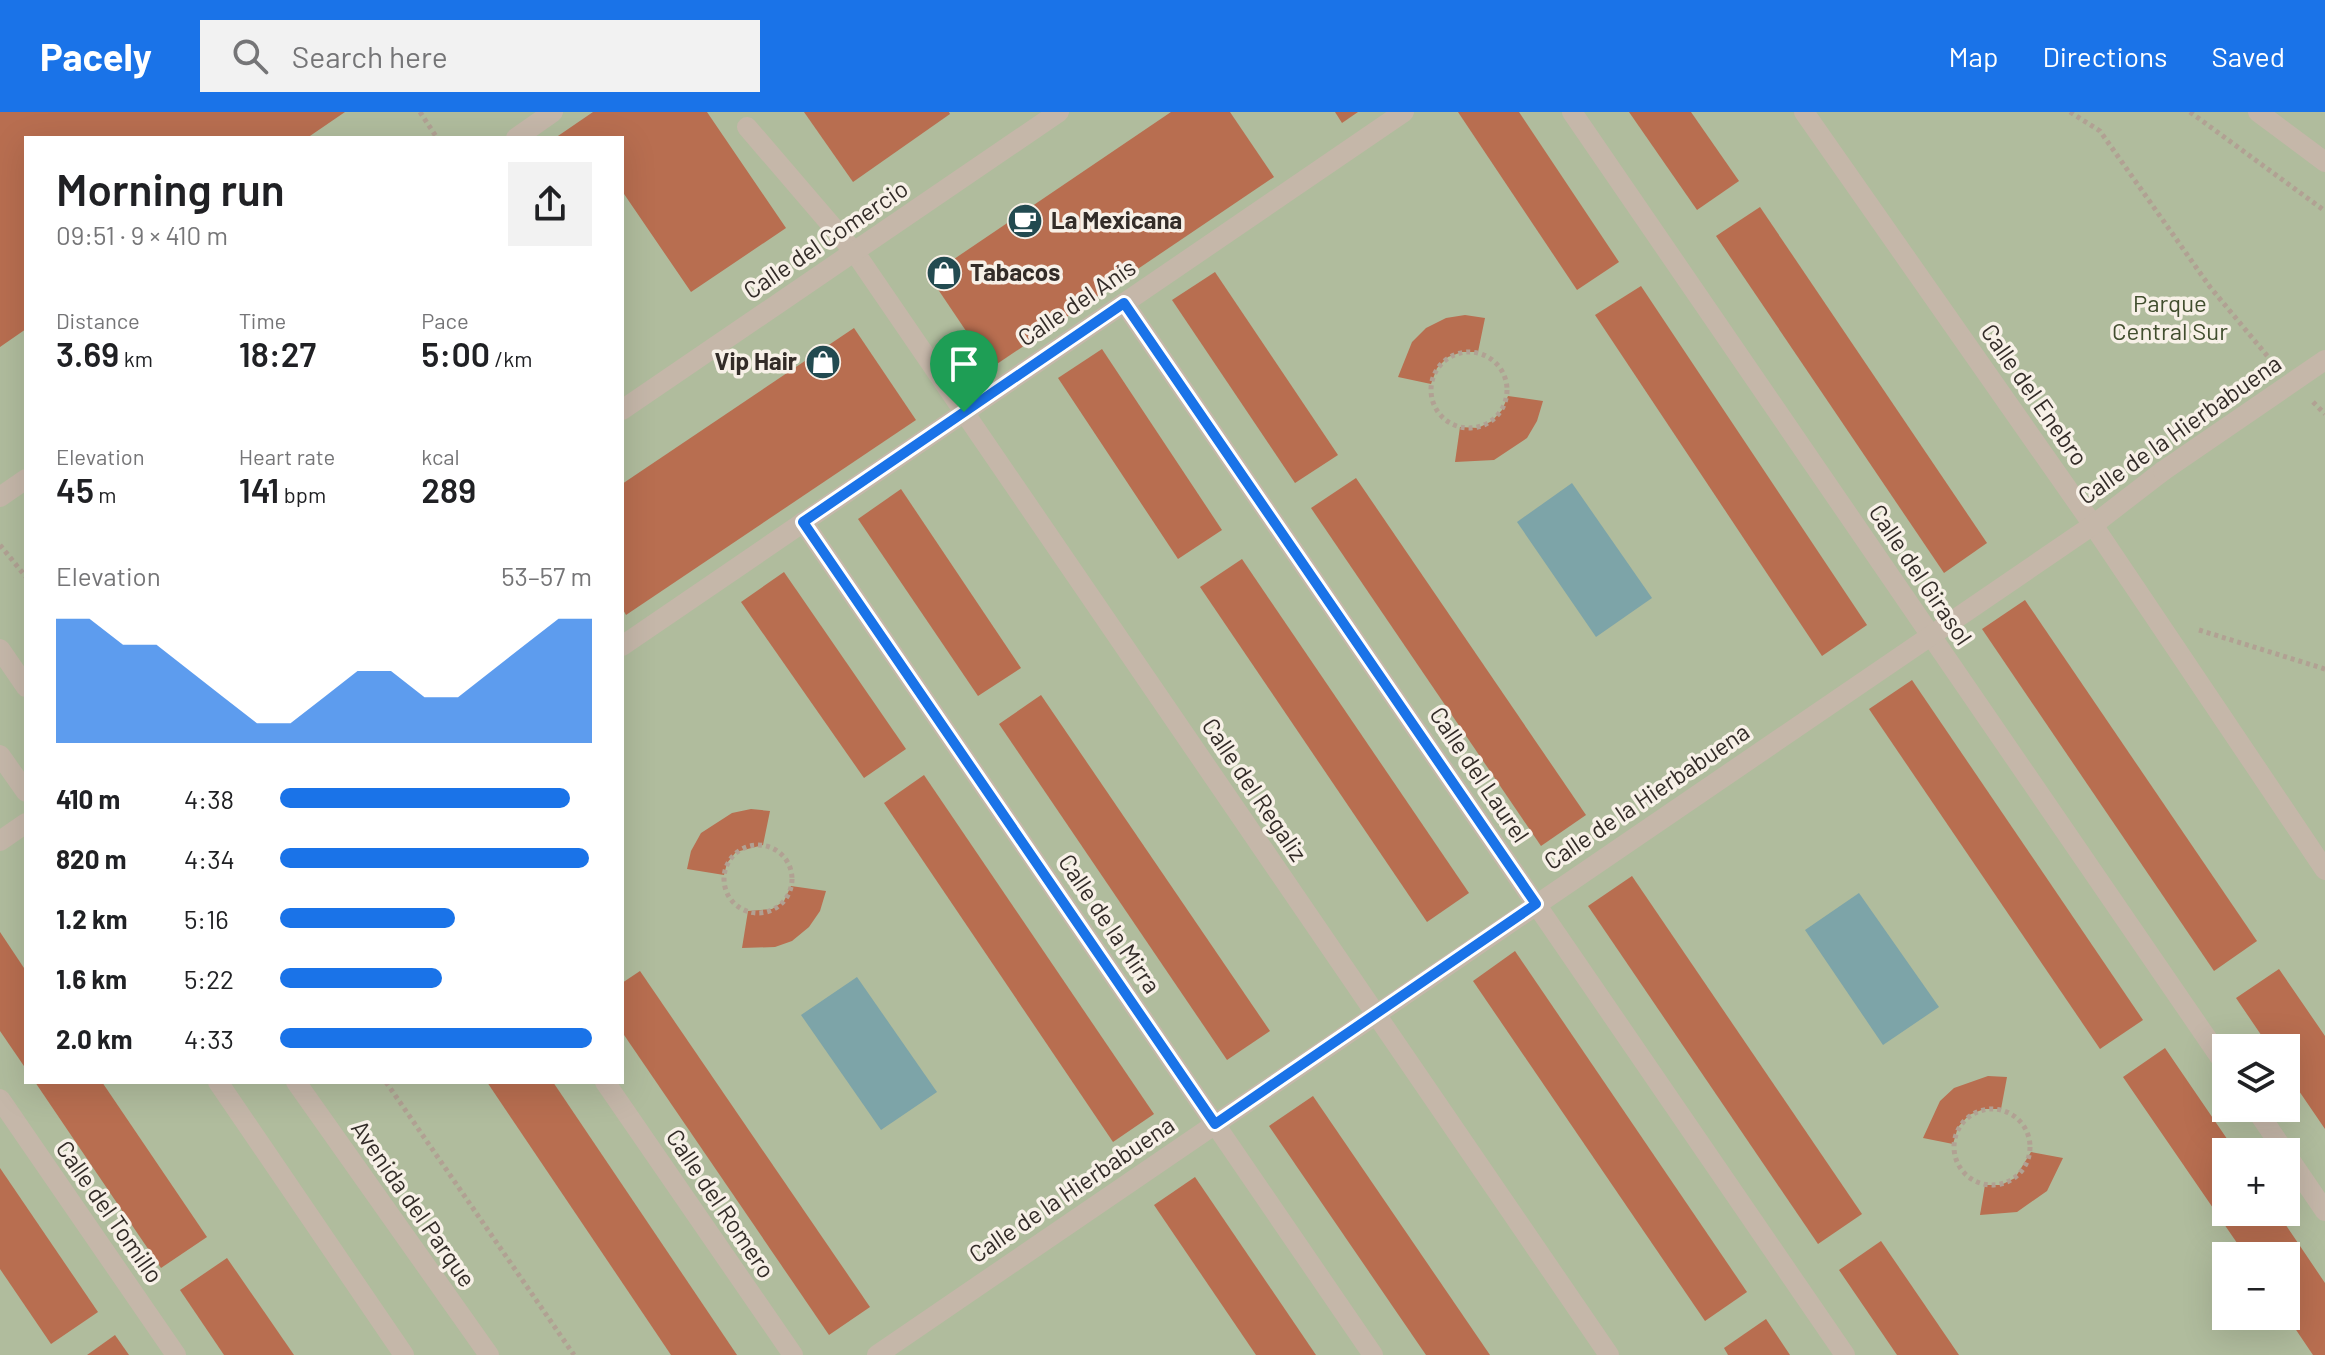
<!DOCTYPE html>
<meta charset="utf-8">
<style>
:root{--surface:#fff;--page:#f2f2f2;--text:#202124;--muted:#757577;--accent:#1a73e8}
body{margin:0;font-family:Barlow,sans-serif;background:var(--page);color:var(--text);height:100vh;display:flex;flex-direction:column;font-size:30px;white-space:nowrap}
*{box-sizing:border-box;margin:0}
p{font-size:26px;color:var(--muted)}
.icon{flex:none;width:44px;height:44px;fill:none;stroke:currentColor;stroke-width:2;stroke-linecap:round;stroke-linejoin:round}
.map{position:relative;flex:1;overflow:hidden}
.side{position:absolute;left:24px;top:24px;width:600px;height:948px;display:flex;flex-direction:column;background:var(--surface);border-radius:0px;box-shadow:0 8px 32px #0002}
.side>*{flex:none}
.controls{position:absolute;left:2212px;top:922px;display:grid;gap:16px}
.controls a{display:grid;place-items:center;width:88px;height:88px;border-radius:0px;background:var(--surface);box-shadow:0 8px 32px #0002;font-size:40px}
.pin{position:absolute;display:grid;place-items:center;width:68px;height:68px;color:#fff;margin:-82px -34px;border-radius:50% 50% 50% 0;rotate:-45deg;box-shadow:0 0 8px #0007}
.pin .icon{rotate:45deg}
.round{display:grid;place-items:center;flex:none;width:84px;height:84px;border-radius:0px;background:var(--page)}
.head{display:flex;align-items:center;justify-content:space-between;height:136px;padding:0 32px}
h1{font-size:44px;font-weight:600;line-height:60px}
.stats{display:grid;grid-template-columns:repeat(3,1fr);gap:12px;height:136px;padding:8px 32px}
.stats div{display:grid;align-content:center}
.stats b{font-size:34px;font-weight:600}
.stats small{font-size:22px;font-weight:400}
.stats p{font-size:22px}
.chart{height:224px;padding:16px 32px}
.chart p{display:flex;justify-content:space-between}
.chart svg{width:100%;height:144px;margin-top:8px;fill:var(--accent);opacity:.7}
ul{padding:0 32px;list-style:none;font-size:26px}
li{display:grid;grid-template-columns:128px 96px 1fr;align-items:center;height:60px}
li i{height:20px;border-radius:10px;background:var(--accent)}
header{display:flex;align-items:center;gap:48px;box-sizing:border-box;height:112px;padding:0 40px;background:var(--accent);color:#fff}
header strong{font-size:38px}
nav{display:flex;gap:44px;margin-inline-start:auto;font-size:28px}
.search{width:560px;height:72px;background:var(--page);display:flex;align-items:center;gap:20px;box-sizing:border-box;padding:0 28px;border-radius:0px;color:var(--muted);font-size:30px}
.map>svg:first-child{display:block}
</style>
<header>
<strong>Pacely</strong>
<div class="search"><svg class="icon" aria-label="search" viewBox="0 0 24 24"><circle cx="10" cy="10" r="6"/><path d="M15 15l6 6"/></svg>Search here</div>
<nav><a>Map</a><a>Directions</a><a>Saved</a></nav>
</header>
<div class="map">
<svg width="2325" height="1243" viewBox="0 0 2325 1243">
<rect width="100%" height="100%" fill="#eee6db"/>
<path fill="#b0bc9d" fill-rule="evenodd" d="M0,0H2325V1243H0ZM26,26H622V970H26ZM2226,936H2286V996H2226ZM2226,1040H2286V1100H2226ZM2226,1144H2286V1204H2226Z"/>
<g fill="#7da4a8">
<path d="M1572,371L1652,486L1596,525L1517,410Z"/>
<path d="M1859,781L1939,895L1883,933L1805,818Z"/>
<path d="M857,865L937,980L881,1018L801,903Z"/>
</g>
<g fill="#b86e50">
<path d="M0,0H345L307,26H26V217L0,235Z"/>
<path d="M593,0H707L786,116L691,180L622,79V26H555Z"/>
<path d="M804,0H949L950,2L853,70Z"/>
<path d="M1171,0H1230L1274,65L991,256L929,164Z"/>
<path d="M1335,0H1358L1342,11Z"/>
<path d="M1458,0H1519L1619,150L1577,178Z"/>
<path d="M1629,0H1691L1739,69L1697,98Z"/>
<path d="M1760,95L1987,431L1944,461L1716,124Z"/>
<path d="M1215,160L1338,343L1295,371L1172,188Z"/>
<path d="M1641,174L1867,513L1822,544L1595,203Z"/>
<path d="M1465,203L1485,206L1478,240H1462L1448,245L1437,256L1431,272L1398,265L1412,230L1426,216L1446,206Z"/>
<path d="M854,216L916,308L626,503L622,496V372Z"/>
<path d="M1102,237L1222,418L1178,447L1058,266Z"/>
<path d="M1508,284L1543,289L1537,309L1527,326L1494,348L1455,350L1460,315L1478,316L1492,309L1502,298Z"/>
<path d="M1356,366L1586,703L1541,734L1311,396Z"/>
<path d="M901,377L1021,556L978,584L858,407Z"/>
<path d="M1242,447L1469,781L1427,810L1200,475Z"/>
<path d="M784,460L906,637L864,666L741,490Z"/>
<path d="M2025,488L2257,829L2214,859L1982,517Z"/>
<path d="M1912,568L2143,908L2100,937L1869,597Z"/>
<path d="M1041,583L1270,919L1227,948L999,612Z"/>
<path d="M924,663L1154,1002L1113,1030L884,691Z"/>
<path d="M751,697L770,699L763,733L736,740L727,751L724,763L687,757L691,739L701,721L732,701Z"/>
<path d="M1632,764L1862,1102L1818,1132L1588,794Z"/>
<path d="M791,774L826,779L820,799L809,815L792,829L775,835L742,836L748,799L772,797L784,789Z"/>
<path d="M0,820L26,859V957L0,919Z"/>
<path d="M1515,839L1747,1180L1705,1209L1473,869Z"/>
<path d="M2279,857L2325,924V1017L2286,960V936H2270L2236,886Z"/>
<path d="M640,859L870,1195L829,1223L622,920V871Z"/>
<path d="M2165,936L2236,1040H2226V1100H2277L2325,1171V1243H2313L2286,1203V1144H2246L2123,965Z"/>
<path d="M1988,964L2007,965L2001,997H1984L1969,1003L1958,1015L1953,1032L1923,1026L1940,989L1954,976Z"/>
<path d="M35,970H102L207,1125L161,1156Z"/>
<path d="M487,970H553L737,1243H671Z"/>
<path d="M1313,984L1490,1243H1426L1269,1014Z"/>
<path d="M2031,1040L2063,1046L2047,1079L2017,1100L1980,1103L1985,1073H2001L2015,1066Z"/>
<path d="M0,1056L98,1200L51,1232L0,1157Z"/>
<path d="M1195,1065L1316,1243H1256L1154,1093Z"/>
<path d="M1881,1129L1959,1243H1897L1839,1158Z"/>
<path d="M227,1146L294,1243H224L180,1178Z"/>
<path d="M1766,1207L1790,1243H1728L1724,1236Z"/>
<path d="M115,1223L129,1243H87Z"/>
</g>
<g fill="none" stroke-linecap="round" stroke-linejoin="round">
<g stroke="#b1a193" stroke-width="5" stroke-dasharray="4 4" stroke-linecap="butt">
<path d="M420,0L437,26"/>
<path d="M2070,0L2100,19L2210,175L2274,252"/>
<path d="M2190,0L2325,99"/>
<circle cx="1469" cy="278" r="38"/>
<path d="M2313,290L2325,302"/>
<path d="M0,433L26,465"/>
<path d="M2199,518L2325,557"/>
<circle cx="758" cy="767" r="34"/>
<path d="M386,970L574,1243"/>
<circle cx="1992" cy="1035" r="38"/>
</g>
<g stroke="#c5b7a9" stroke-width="20">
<path d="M1572,0L2226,954"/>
<path d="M1804,0L2093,413L2325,758"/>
<path d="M2258,0L2325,50"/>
<path d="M747,15L856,142L1609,1243"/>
<path d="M516,26L553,0"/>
<path d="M1124,191L1845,1243"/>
<path d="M622,298L1059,0"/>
<path d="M0,385L26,367"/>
<path d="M803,410L1373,1243"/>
<path d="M622,534L1404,0"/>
<path d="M0,537L26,575"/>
<path d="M0,643L26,680"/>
<path d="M0,729L26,711"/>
<path d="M218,970L404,1243"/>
<path d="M296,970L489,1243"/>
<path d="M605,970L793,1243"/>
<path d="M0,987L176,1243"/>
<path d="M2255,996L2285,1040"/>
<path d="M2286,1042L2325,1099"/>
<path d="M877,1243L2093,413L2163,359"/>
</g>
<path stroke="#c5b7a9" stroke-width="20" d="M2163,359L2325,248"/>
</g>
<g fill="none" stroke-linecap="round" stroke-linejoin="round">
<defs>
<path id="route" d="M1124,191L1536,792L1215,1012L803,410Z"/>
</defs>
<use href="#route" stroke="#fff" stroke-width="16"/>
<use href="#route" stroke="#1a73e8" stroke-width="10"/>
</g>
<defs>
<symbol id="cafe-disc" viewBox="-11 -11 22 22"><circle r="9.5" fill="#224a50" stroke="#f7f0e7"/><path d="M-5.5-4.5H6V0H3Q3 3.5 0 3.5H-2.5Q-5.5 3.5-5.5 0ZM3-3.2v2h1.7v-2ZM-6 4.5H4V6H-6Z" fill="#fff"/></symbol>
<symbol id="shop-disc" viewBox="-11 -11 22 22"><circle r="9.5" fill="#224a50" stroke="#f7f0e7"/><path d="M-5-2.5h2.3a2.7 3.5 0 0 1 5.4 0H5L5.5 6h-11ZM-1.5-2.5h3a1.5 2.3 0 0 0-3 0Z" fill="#fff"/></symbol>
</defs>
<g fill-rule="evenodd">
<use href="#cafe-disc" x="1005" y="89" width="40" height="40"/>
<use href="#shop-disc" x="924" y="141" width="40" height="40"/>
<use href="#shop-disc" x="803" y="230" width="40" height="40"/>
</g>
<g text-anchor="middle" stroke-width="7" stroke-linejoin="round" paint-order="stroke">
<g font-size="24" font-weight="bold" fill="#332c28" stroke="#f7f0e7" text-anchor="start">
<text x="1051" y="117">La Mexicana</text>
<text x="970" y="169">Tabacos</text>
<text x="797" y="258" text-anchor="end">Vip Hair</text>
</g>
<g font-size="24" fill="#332c28" stroke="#f7f0e7">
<text transform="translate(826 128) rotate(-34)" y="8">Calle del Comercio</text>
<text transform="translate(1077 191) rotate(-34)" y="8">Calle del Anís</text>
<text transform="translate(2034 283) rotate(55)" y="8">Calle del Enebro</text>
<text transform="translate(2180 318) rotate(-35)" y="8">Calle de la Hierbabuena</text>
<text transform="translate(1920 463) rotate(56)" y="8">Calle del Girasol</text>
<text transform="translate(1479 663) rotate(56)" y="8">Calle del Laurel</text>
<text transform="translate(1254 678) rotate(56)" y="8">Calle del Regaliz</text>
<text transform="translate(1647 685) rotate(-34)" y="8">Calle de la Hierbabuena</text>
<text transform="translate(1109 812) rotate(56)" y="8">Calle de la Mirra</text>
<text transform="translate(1072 1078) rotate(-34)" y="8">Calle de la Hierbabuena</text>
<text transform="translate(413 1092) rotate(55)" y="8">Avenida del Parque</text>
<text transform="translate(720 1092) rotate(56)" y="8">Calle del Romero</text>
<text transform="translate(109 1100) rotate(55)" y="8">Calle del Tomillo</text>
</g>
<g font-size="24" fill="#414e2e" stroke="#f7f0e7">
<text x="2170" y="200">Parque<tspan x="2170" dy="28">Central Sur</tspan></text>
</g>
</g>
</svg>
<div class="controls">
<a><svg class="icon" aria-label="layers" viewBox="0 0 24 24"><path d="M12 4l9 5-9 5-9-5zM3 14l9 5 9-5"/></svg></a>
<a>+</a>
<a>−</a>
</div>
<div class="pin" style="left:964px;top:300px;background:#1e9e55"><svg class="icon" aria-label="arrive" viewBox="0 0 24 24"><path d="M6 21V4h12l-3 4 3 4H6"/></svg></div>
<section class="side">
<div class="head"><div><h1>Morning run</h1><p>09:51 · 9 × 410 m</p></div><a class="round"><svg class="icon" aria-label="share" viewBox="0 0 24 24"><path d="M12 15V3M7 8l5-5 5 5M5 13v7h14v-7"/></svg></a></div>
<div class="stats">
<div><p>Distance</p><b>3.69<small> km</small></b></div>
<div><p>Time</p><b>18:27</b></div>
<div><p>Pace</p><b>5:00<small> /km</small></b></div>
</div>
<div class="stats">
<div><p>Elevation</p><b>45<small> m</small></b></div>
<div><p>Heart rate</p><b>141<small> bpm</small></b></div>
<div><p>kcal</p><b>289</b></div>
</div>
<div class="chart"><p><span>Elevation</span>53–57 m</p>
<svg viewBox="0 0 160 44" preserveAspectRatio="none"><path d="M0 44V6L10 6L20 14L30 14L40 22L50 30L60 38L70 38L80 30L90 22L100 22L110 30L120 30L130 22L140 14L150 6L160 6V44z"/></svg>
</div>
<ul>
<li><b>410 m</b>4:38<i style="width:93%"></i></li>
<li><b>820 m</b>4:34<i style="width:99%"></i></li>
<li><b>1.2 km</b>5:16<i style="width:56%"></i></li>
<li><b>1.6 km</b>5:22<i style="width:52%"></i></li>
<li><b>2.0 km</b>4:33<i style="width:100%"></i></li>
</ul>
</section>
</div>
